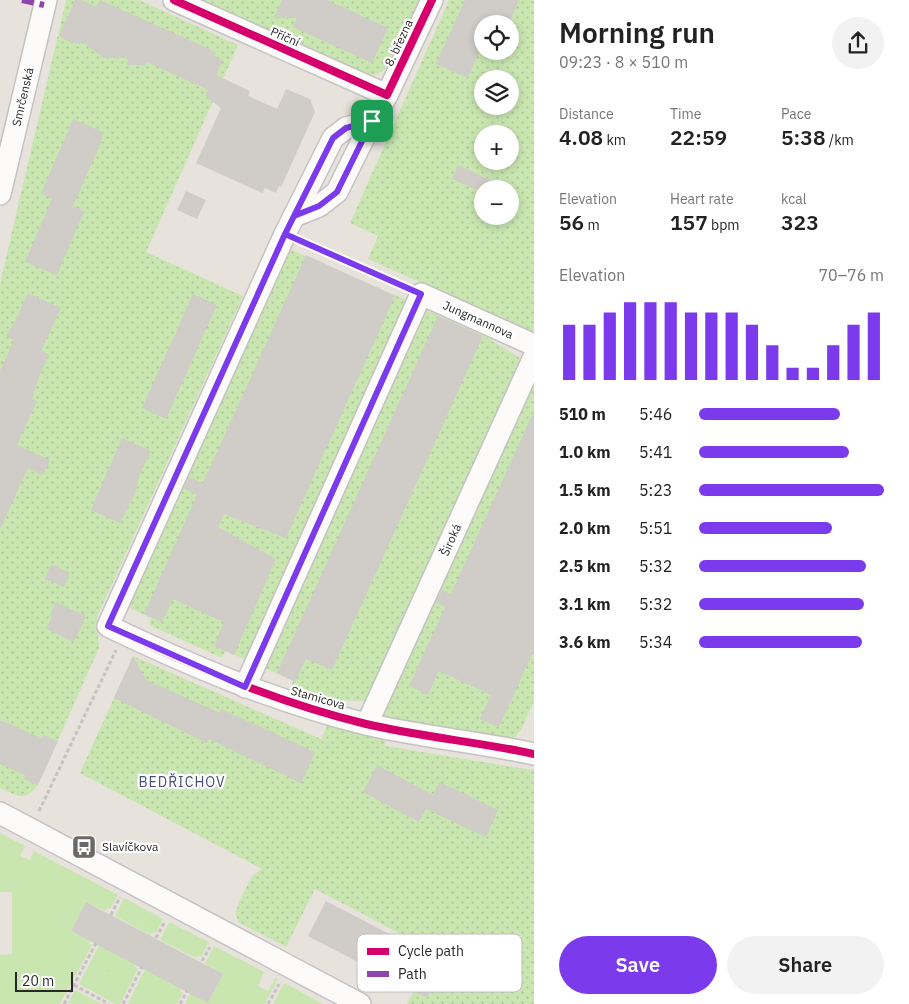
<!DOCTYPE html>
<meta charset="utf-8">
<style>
:root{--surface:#fff;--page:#f2f2f2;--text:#222;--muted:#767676;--accent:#7c3aed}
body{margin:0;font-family:"IBM Plex Sans",sans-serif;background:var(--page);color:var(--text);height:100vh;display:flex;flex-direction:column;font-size:19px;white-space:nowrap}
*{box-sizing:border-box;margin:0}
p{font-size:16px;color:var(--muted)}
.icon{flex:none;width:28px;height:28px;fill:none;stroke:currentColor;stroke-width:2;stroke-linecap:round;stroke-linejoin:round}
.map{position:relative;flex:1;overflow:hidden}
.panel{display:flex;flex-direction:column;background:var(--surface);width:375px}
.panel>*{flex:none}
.tools{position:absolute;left:474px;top:15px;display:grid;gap:10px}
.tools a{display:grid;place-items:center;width:45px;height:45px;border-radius:50%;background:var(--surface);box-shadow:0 2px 8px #0003;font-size:25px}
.scale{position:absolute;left:15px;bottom:12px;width:58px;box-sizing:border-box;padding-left:5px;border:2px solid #282828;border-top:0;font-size:14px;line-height:18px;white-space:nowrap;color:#282828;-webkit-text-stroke:4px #fff;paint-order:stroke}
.pin{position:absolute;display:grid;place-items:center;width:42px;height:42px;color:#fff;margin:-21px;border-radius:10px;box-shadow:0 2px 8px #0006}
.round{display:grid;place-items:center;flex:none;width:52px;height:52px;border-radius:26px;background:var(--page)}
.overview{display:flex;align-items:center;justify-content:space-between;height:85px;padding:0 25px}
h1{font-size:28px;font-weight:600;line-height:38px}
.stats{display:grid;grid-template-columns:repeat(3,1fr);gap:8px;height:85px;padding:5px 25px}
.stats div{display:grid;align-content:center}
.stats b{font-size:21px;font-weight:600}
.stats small{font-size:14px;font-weight:400}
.stats p{font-size:14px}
.chart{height:140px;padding:10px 25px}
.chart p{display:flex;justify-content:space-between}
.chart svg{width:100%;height:90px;margin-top:5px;stroke:var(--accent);stroke-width:6}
.primary-button{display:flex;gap:10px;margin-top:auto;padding:10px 25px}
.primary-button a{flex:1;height:58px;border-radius:30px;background:var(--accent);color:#fff;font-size:20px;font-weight:600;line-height:58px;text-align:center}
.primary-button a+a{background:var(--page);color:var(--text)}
ul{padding:0 25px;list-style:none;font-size:16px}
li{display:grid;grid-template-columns:80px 60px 1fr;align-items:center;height:38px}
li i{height:12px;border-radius:6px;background:var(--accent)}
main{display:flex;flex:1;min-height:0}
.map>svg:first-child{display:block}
</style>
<main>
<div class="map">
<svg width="534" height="1004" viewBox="0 0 534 1004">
<defs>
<pattern id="park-tufts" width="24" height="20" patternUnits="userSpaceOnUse" patternTransform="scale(1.25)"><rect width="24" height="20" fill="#c9e6b1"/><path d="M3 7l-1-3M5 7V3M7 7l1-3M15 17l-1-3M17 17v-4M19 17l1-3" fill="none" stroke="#adc598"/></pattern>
<pattern id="garden-dots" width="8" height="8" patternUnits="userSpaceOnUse" patternTransform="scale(1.25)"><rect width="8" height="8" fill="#c9e6b1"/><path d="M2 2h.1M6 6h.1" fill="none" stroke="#adc598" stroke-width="1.8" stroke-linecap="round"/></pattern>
</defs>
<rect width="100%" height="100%" fill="#e8e2dc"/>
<g fill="#c9e6b1">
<path d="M0,833L25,846L20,856L30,860L34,851L118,895L110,909L108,908L105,911L86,902L71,931L90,940L89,943L92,945L60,1004H0V955L12,954V892H0Z"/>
<path d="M124,898L163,919L156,933L152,932L150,935L115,916Z"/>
<path d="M169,922L209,942L201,957L198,956L196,958L160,940Z"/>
<path d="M99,945L135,964L134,966L138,969L120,1004H115L79,984Z"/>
<path d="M214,946L264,972L258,986L268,991L275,978L278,979L265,1004H185L190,993L208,1003L223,974L205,964Z"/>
<path d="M145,969L181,988L180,991L183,993L177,1004H128Z"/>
<path d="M284,983L323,1004H273Z"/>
<path d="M75,990L102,1004H68Z"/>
</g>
<path fill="url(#park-tufts)" d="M103,968L123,978L119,987L99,977Z"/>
<g fill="url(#garden-dots)" fill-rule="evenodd">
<path d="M66,0H139L238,45L146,252L243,296L97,617L99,648L38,785C25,802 17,796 0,788V284Z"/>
<path d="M200,0H419L389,65C380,75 374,77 361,73Z"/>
<path d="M449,0H534V333L368,259L378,236L350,223ZM482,24H510V51H482ZM482,79H510V106H482ZM482,134H510V161H482ZM482,189H510V216H482Z"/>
<path d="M287,248L411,302L249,661L226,651L222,658L149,625L151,618L128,607Z"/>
<path d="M421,308L483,335L520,358L489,432L367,701L327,700L292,685L293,681L261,666Z"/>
<path d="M534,370V701L521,730L514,739L391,721L385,716L383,711Z"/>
<path d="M133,656L321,739L328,724L387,736L385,746L532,770L534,768V1004H407L435,952L315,889L286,947L238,922L236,913L239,902L252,876L262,869L80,773Z"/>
</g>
<g fill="#d0ccc8">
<path d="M75,0H81L96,7L100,0L216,52L214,56L223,60L216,75L250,91L248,96L277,109L286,89L310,99L315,112L281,187L279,186L276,193L265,188L262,193L196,163L221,108L205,96L208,90L147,62L145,65H126L129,58H104L81,41L80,44L69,42L59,36Z"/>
<path d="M282,0H327L388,28L372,63L293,27L297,18H274Z"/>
<path d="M465,0H519L510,20L519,24H482V45L468,78L436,64Z"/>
<path d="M73,119L103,132L101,142L73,206L84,211L57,275L25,262L52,199L41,194Z"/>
<path d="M458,165L510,189H475L452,179Z"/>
<path d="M186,191L206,200L197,219L177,210Z"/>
<path d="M306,255L395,296L286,538L224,514L218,527L276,559L234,655L214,646L224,622L199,611L173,599L162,622L144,614L197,495L184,488L189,477L203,483Z"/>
<path d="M28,293L61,308L41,351L49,355L39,376L32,399L37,401L17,445L50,460L43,475L28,468L0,529V371L14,340L6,336L14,324Z"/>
<path d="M193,294L217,305L166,419L142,408Z"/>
<path d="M438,316L483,336L332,670L306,659L295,682L277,673Z"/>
<path d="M534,411V650L499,727L480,719L491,695L439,671L428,695L409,686L445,607L436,602L442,590L451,594Z"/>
<path d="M122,438L151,451L138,478L136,491L120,523L91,510Z"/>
<path d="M51,564L70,573L64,587L45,579Z"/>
<path d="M56,602L86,616L74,642L46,629L52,617L50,616Z"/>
<path d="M133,656L146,680L220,713L221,709L315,752L301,783L209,739L207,743L114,698Z"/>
<path d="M0,720L41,738L43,735L58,741L38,785L24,779L25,775L0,764Z"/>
<path d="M377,765L433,795L440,782L498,810L486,837L426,809L419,822L363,792Z"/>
<path d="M326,901L443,962L438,973L440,974L427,998L308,936Z"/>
<path d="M86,902L223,974L208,1003L71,931Z"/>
</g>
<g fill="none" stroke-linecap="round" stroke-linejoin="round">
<defs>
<g id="street">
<path d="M174,0L387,95"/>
<path d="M372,121L346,128L333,138L285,234L108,626C191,666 276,702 366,724C422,737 479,742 534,754"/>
<path d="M0,194L46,0"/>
<path d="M294,216L319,206L337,192L372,121L387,95L432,0"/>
<path d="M245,687L421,294L534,345"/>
<path d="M367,724L534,357"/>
<path d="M0,813L360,1004"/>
</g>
</defs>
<use href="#street" stroke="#c4c2c3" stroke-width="24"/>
<g stroke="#c4c3c3" stroke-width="3" stroke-dasharray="4 2.5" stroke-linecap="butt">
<path d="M303,242L403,286"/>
<path d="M39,811L116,650"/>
<path d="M111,915L120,897"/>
<path d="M156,938L165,921"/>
<path d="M202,961L210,947"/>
<path d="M74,985L109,1004"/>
<path d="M64,1004L96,943"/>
<path d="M123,1004L142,967"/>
<path d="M180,1004L187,991"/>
<path d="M268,1004L279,984"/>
</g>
<use href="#street" stroke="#fcfbfa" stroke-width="21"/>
<path stroke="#8e44ad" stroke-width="6" stroke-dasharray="12 6" stroke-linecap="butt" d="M22,0L44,5"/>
<defs>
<g id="cycleway">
<path d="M174,0L387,95L432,0"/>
<path d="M372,121L346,128L333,138L285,234L108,626C191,666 276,702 366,724C422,737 479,742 534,754"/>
</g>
</defs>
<use href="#cycleway" stroke="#fff" stroke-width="11"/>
<use href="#cycleway" stroke="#d6006c" stroke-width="8"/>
</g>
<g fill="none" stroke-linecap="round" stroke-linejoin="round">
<defs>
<path id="route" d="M372,121L337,192L319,206L294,216L285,234L108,626L245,687L421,294L285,234L333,138L346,128L372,121"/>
</defs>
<use href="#route" stroke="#fff" stroke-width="10"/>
<use href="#route" stroke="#7c3aed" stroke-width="6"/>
</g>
<defs>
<symbol id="bus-square" viewBox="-11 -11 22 22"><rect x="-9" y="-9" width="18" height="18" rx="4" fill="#6b6967" stroke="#fff"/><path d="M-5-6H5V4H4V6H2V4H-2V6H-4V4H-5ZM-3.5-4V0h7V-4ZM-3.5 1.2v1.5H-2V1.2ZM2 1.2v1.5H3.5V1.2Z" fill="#fff"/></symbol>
</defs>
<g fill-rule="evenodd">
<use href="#bus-square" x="70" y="833" width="28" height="28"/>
</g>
<g text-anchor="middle" stroke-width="4.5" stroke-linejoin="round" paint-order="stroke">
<g font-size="12" fill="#282828" stroke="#fff">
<text transform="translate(285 37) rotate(24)" y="4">Příční</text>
<text transform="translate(399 43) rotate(-65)" y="4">8. března</text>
<text transform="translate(23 97) rotate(-77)" y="4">Smrčenská</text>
<text transform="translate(478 320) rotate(24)" y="4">Jungmannova</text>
<text transform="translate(451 540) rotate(-66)" y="4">Široká</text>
<text transform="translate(318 698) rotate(16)" y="4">Stamicova</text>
</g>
<g font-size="12" fill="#282828" stroke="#fff" text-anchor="start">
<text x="102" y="851">Slavíčkova</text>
</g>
<g font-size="14" letter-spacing="1" fill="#45507c" stroke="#fff">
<text x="182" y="787">BEDŘICHOV</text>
</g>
</g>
<rect x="357" y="934" width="165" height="58" rx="8" fill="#fff" stroke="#bebebe" stroke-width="1"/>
<rect x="367" y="948" width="22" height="7" fill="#d6006c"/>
<rect x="367" y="971" width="22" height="6" fill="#8e44ad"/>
<g font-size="14" fill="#282828">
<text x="398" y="956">Cycle path</text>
<text x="398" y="979">Path</text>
</g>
</svg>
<div class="tools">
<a><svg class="icon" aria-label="locate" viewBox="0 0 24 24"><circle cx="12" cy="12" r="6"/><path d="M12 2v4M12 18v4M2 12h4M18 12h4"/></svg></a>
<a><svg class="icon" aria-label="layers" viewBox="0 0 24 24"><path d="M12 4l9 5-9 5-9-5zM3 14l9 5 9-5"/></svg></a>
<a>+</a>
<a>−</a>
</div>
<div class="scale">20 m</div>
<div class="pin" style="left:372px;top:121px;background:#1e9e55"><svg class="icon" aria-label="arrive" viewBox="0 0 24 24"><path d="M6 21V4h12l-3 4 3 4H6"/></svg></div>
</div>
<section class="panel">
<div class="overview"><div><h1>Morning run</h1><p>09:23 · 8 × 510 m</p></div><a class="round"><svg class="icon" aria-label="share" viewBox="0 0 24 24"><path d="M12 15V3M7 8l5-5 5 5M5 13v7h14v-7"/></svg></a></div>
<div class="stats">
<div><p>Distance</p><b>4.08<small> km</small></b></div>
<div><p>Time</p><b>22:59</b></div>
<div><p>Pace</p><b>5:38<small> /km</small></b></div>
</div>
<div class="stats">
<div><p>Elevation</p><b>56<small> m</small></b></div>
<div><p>Heart rate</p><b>157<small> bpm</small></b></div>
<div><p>kcal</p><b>323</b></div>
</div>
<div class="chart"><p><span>Elevation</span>70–76 m</p>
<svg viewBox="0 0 160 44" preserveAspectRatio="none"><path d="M5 44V17M15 44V17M25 44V11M35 44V6M45 44V6M55 44V6M65 44V11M75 44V11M85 44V11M95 44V17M105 44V27M115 44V38M125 44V38M135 44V27M145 44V17M155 44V11"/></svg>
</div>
<ul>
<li><b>510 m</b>5:46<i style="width:76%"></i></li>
<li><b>1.0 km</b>5:41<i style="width:81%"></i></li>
<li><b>1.5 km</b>5:23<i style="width:100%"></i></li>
<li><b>2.0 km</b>5:51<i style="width:72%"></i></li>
<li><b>2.5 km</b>5:32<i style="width:90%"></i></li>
<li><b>3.1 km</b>5:32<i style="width:89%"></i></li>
<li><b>3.6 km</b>5:34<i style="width:88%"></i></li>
</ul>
<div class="primary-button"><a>Save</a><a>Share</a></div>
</section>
</main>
